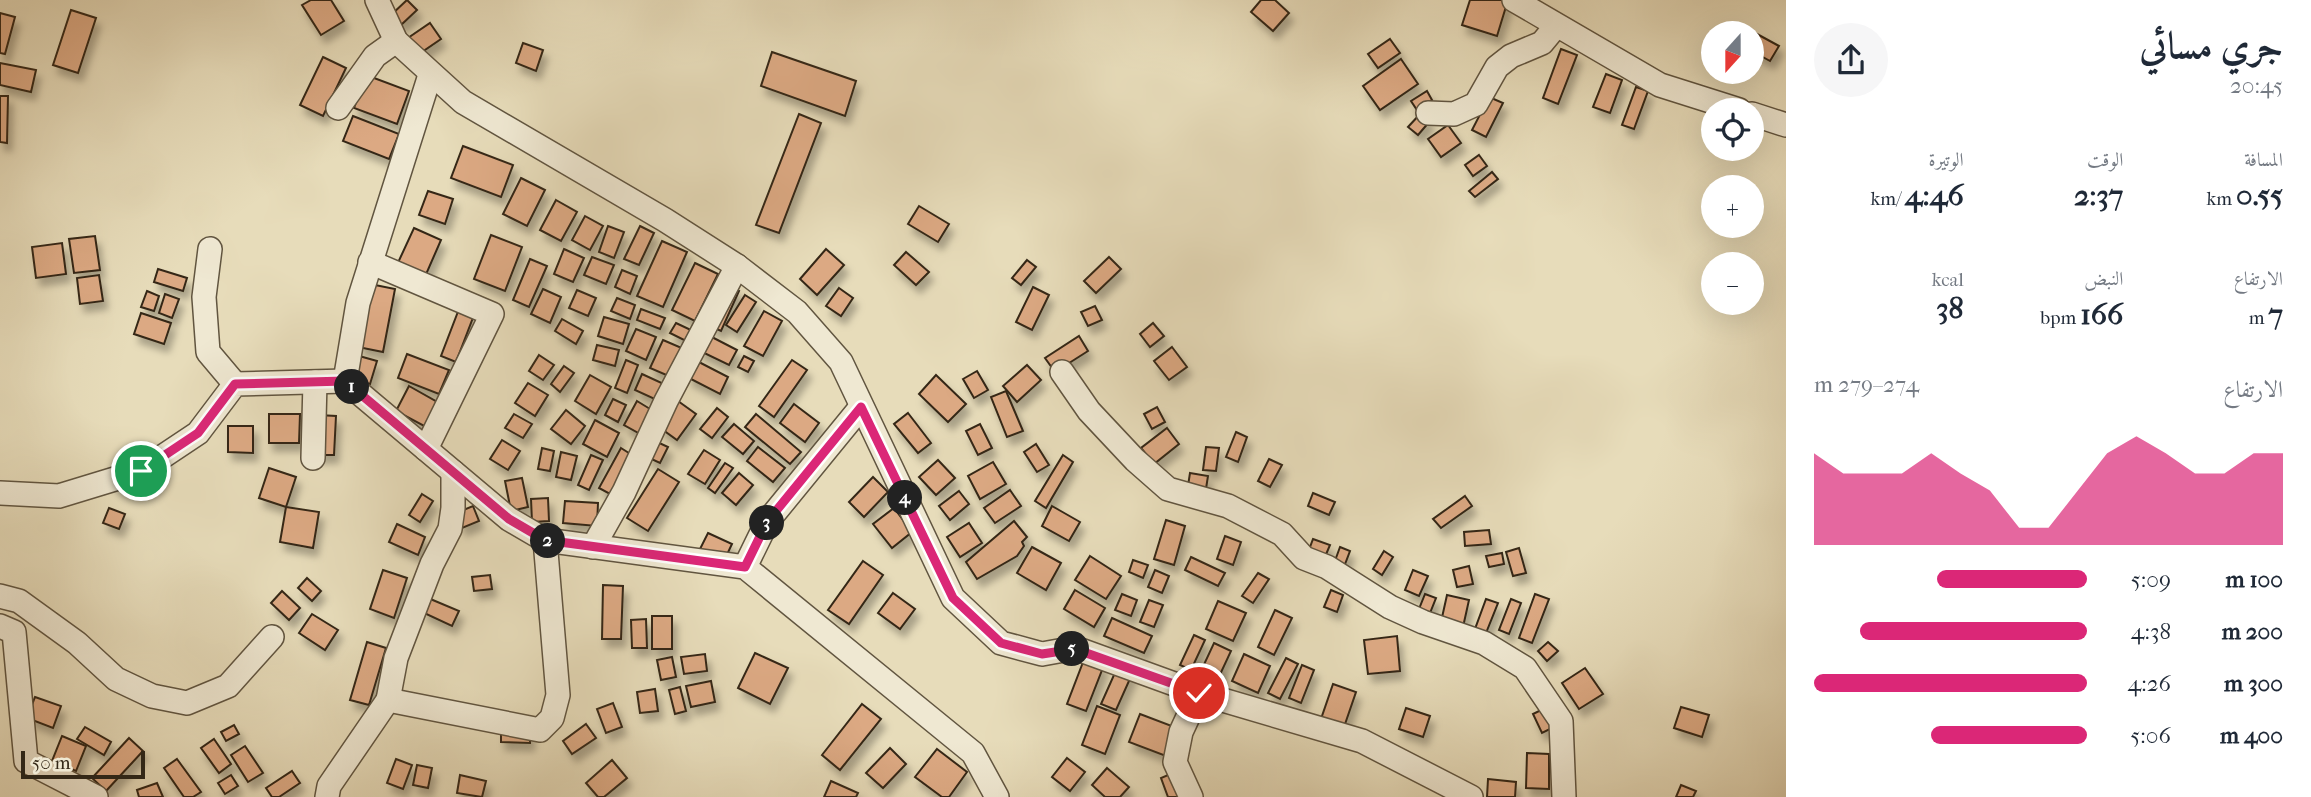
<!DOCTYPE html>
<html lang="ar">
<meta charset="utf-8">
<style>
:root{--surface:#fff;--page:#f6f6f7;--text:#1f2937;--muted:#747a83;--accent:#db2777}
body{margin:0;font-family:"IM FELL French Canon",Amiri,serif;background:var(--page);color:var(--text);direction:rtl;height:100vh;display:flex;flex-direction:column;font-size:26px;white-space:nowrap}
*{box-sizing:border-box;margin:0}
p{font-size:23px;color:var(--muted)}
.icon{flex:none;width:38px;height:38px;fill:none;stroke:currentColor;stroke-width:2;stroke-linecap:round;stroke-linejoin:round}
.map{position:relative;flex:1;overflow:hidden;direction:ltr}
.side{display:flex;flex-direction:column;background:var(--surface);width:525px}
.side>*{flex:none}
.needle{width:46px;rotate:201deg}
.fabs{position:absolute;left:1701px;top:21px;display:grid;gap:14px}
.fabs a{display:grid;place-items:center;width:63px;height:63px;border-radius:50%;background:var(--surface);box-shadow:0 7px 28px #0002;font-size:35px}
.scale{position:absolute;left:21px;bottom:18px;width:124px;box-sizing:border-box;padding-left:7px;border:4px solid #342817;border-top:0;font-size:19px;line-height:24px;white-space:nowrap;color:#342817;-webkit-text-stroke:5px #efe8d2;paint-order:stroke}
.pin{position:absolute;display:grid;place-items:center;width:60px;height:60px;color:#fff;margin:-30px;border:4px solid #fff;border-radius:50%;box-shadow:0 2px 7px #0007}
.km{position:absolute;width:35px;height:35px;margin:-18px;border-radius:50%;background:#222;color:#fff;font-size:19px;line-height:35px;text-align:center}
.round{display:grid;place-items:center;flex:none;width:74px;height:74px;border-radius:37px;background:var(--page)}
.head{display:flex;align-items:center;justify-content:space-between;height:119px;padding:0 28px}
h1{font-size:38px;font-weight:800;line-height:52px}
.stats{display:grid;grid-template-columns:repeat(3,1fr);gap:10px;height:119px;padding:7px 28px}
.stats div{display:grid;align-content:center}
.stats b{font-size:30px;font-weight:800}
.stats small{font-size:19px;font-weight:400}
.stats p{font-size:19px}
.chart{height:196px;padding:14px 28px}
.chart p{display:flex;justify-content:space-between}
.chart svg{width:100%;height:126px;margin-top:7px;fill:var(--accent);opacity:.7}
ul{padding:0 28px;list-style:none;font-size:23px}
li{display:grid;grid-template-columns:112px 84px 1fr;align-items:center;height:52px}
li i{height:18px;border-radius:9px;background:var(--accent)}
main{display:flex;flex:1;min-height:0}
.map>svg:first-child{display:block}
</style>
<main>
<section class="side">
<div class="head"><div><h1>جري مسائي</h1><p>20:45</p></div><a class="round"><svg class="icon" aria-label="share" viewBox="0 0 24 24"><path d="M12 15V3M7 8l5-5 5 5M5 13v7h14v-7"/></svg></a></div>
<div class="stats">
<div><p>المسافة</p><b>0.55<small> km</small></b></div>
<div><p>الوقت</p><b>2:37</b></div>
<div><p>الوتيرة</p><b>4:46<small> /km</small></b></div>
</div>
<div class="stats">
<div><p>الارتفاع</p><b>7<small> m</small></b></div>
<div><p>النبض</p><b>166<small> bpm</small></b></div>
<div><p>kcal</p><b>38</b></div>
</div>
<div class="chart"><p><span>الارتفاع</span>274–279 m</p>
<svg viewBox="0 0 160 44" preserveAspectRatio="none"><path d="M0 44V12L10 19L20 19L30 19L40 12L50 19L60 25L70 38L80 38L90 25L100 12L110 6L120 12L130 19L140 19L150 12L160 12V44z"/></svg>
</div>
<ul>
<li><b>100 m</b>5:09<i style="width:55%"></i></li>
<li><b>200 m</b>4:38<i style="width:83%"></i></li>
<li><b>300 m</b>4:26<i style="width:100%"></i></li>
<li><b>400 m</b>5:06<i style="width:57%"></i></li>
</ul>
</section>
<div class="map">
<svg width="1786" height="797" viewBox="0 0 1786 797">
<defs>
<filter id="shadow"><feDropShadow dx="4.5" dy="8" stdDeviation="3.5" flood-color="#0004"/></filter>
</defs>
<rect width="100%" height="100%" fill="#e7dcba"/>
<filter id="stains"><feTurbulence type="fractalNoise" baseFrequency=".00286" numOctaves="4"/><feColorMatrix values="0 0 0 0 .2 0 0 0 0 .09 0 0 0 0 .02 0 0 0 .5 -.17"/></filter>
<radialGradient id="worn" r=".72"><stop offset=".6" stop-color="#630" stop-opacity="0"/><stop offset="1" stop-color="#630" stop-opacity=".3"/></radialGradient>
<g fill="#dca983" stroke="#342817" stroke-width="2" filter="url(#shadow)">
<path d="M311,0H331L344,21L321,35L302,5Z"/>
<path d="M407,0L417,10L401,25L391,15Z"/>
<path d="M1261,0H1275L1289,13L1273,31L1251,12Z"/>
<path d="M1470,0H1508L1497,36L1462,25Z"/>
<path d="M71,10L96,18L78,73L53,65Z"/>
<path d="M0,13L15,17L5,54L0,53Z"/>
<path d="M430,23L441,39L416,56L405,40Z"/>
<path d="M1757,34L1779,46L1770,61L1752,51Z"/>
<path d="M1390,39L1400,53L1378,68L1368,54Z"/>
<path d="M523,43L543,50L536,71L516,63Z"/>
<path d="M1561,49L1577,55L1558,104L1543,98Z"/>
<path d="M772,52L856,81L845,116L761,86Z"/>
<path d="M323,57L346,68L323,116L300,105Z"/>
<path d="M1401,59L1418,84L1380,110L1363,86Z"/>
<path d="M0,63L36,70L31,92L0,85Z"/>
<path d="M1606,74L1622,80L1610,113L1593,107Z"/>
<path d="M366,75L409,91L397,124L354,108Z"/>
<path d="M1636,87L1648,91L1634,129L1622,125Z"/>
<path d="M1427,91L1432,100L1417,110L1411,101Z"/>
<path d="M0,96H8L7,143L0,142Z"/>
<path d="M1489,97L1503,103L1486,137L1472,130Z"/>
<path d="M1421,113L1430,121L1418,135L1408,127Z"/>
<path d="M799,114L821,123L779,233L756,225Z"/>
<path d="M353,116L399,134L389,159L343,141Z"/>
<path d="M1448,125L1461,143L1441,157L1428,139Z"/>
<path d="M463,146L513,165L501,197L451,178Z"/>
<path d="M1479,155L1487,166L1473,176L1465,165Z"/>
<path d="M1492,172L1498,179L1475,197L1469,191Z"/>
<path d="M521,178L545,190L527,226L503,214Z"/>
<path d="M428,191L453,199L445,224L419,215Z"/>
<path d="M556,200L577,212L561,241L540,230Z"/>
<path d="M919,206L949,224L938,242L908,224Z"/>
<path d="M585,216L603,226L590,250L572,240Z"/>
<path d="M608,226L624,232L614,258L599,252Z"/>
<path d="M640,226L654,233L639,265L624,259Z"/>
<path d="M414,228L441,240L424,279L396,267Z"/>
<path d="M491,235L522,247L505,291L474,279Z"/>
<path d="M95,236L100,270L74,273L69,239Z"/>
<path d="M662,241L687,252L663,307L637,296Z"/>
<path d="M62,243L66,274L36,278L32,247Z"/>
<path d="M564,249L584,258L573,282L554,274Z"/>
<path d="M826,249L844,265L817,295L800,279Z"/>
<path d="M906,252L929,272L916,285L894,265Z"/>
<path d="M592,257L614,265L606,284L584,275Z"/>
<path d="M1109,257L1121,269L1096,293L1084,281Z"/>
<path d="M530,259L547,266L529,307L513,300Z"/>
<path d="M1027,260L1036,267L1021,285L1012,278Z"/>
<path d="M695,263L718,274L695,321L672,310Z"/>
<path d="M158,269L187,278L183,291L154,282Z"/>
<path d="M622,270L637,276L630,294L615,287Z"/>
<path d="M99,275L103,301L80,304L77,278Z"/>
<path d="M370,284L395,289L383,352L358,347Z"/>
<path d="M728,286L739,291L721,331L710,326Z"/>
<path d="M1033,287L1049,295L1032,330L1016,322Z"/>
<path d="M839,288L853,298L841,316L826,306Z"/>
<path d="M543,289L561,297L550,323L531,314Z"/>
<path d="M577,290L596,298L588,316L569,308Z"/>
<path d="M147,291L159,296L154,311L141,307Z"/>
<path d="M165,294L179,299L172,318L159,313Z"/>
<path d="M745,295L756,302L737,332L726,325Z"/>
<path d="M617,298L635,305L630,319L611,311Z"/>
<path d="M1095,306L1102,320L1088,326L1081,312Z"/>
<path d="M459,309L474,315L456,362L441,356Z"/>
<path d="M641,309L665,318L660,329L637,320Z"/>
<path d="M764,311L782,321L763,356L744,346Z"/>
<path d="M141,313L171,323L164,344L134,334Z"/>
<path d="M604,317L629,324L623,344L598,336Z"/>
<path d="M562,319L583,331L576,344L555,331Z"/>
<path d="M676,323L693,331L688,342L670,333Z"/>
<path d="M1153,323L1164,336L1150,347L1140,334Z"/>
<path d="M636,329L656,337L646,360L626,351Z"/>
<path d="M706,334L737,350L729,365L698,350Z"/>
<path d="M1079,336L1088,351L1055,372L1045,358Z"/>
<path d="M663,340L684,349L671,377L650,368Z"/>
<path d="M597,345L619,350L615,366L593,360Z"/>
<path d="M1172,347L1187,367L1169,380L1154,361Z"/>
<path d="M352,354L377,361L370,384L346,377Z"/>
<path d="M407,354L449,370L439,394L398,378Z"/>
<path d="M539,355L554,365L543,380L529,371Z"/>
<path d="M744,356L754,361L748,372L738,367Z"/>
<path d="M626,360L638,365L627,393L615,388Z"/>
<path d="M695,360L728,377L720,394L687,377Z"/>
<path d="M792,360L807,370L774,417L759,406Z"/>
<path d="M1027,365L1041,380L1017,402L1003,386Z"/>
<path d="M564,366L574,373L560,392L551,384Z"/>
<path d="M977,371L988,390L974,398L963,379Z"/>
<path d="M642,374L666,385L659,401L635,390Z"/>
<path d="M590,375L611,387L596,414L575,401Z"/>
<path d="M936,375L966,404L948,422L919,394Z"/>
<path d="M528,383L548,395L535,416L515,403Z"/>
<path d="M409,386L439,403L426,427L396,411Z"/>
<path d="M1006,391L1023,431L1007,437L991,397Z"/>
<path d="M613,399L626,405L618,422L605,415Z"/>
<path d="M637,401L655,412L642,435L624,425Z"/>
<path d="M678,401L696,414L677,440L659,427Z"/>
<path d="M794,404L819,423L805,442L780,423Z"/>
<path d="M1157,407L1165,422L1152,429L1144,414Z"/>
<path d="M717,408L728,417L712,438L700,429Z"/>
<path d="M566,410L585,426L571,444L551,429Z"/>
<path d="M908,413L931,443L918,453L894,424Z"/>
<path d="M269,414H300L299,443H269Z"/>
<path d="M514,414L532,424L523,438L505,428Z"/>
<path d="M756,414L801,452L790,464L745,427Z"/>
<path d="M318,415L336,416L334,455H316Z"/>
<path d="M595,420L619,433L607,457L583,444Z"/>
<path d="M734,424L754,441L743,454L722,437Z"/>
<path d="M980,424L992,448L978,455L966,431Z"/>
<path d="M228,426H253V453L228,452Z"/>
<path d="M1167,428L1179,444L1154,464L1141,448Z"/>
<path d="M1236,432L1247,437L1238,462L1226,457Z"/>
<path d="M502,440L520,451L508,470L490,459Z"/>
<path d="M655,441L668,447L660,463L647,457Z"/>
<path d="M1036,444L1049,465L1037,472L1024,452Z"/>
<path d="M758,447L785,468L773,482L747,461Z"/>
<path d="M1206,447L1219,448L1216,471L1203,470Z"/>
<path d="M542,448L554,451L550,471L538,469Z"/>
<path d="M621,448L632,455L610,494L599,488Z"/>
<path d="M704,450L720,460L705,484L688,474Z"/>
<path d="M561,452L577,456L571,480L556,477Z"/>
<path d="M591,455L603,460L589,490L578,485Z"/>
<path d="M1063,455L1073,462L1046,508L1035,501Z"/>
<path d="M1269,459L1282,465L1270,487L1258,481Z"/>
<path d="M938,460L955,478L936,495L919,477Z"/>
<path d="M993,462L1006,484L980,499L968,476Z"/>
<path d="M725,463L733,468L715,493L708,488Z"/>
<path d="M269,468L296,477L286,507L259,498Z"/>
<path d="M658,469L679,482L648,531L627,518Z"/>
<path d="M739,473L753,485L736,505L722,493Z"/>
<path d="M1190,473L1208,476L1205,495L1187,492Z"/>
<path d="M873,477L888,492L864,517L849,502Z"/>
<path d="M522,478L528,507L511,511L505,481Z"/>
<path d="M1010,490L1021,506L995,523L984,508Z"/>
<path d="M959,491L969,504L950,520L939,506Z"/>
<path d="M1313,493L1335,502L1329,515L1308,506Z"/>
<path d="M422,494L433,501L420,522L409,515Z"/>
<path d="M1465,496L1472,506L1441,528L1433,519Z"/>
<path d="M548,498L549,521L532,522L531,499Z"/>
<path d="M565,501L598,503L597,526L563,523Z"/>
<path d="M473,506L479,521L462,528L456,513Z"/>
<path d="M1052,506L1080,522L1069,541L1042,526Z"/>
<path d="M286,507L319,512L313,548L280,542Z"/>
<path d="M109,508L125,514L119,529L103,523Z"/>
<path d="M894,508L912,532L892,548L873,524Z"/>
<path d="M1166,520L1185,526L1174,565L1154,559Z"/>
<path d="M1014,521L1027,537L1022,542L1024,546L1017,556L977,579L966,562Z"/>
<path d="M969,523L982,543L960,557L947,537Z"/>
<path d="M397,524L425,537L418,555L389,542Z"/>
<path d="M1489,530L1491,544L1465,546L1464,532Z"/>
<path d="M708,533L732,544L723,563L699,551Z"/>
<path d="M1225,536L1241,542L1233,565L1217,559Z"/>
<path d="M1313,539L1330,545L1322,564L1306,558Z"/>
<path d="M1032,547L1061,563L1046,590L1017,573Z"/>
<path d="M1340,547L1350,551L1342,572L1332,569Z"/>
<path d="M1519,548L1526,573L1513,576L1506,552Z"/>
<path d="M1384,551L1393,557L1382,575L1373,569Z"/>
<path d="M1502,553L1504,564L1489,567L1486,556Z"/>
<path d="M1090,556L1121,576L1106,599L1075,580Z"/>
<path d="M1191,557L1225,573L1218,586L1185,570Z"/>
<path d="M1133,560L1148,565L1143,578L1129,572Z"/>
<path d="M863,561L883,575L849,624L828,610Z"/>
<path d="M1469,566L1473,584L1457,587L1453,570Z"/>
<path d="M383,570L407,578L394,618L370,609Z"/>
<path d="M1155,570L1169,576L1162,593L1148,587Z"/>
<path d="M1413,570L1428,576L1419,596L1405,590Z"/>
<path d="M1258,573L1269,579L1253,603L1242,596Z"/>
<path d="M490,575L492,589L474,591L472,577Z"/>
<path d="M307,578L321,591L312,601L298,588Z"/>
<path d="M603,585L623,586L621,639H602Z"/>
<path d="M1075,590L1105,608L1094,627L1064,609Z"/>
<path d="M1331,590L1343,595L1337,612L1324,607Z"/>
<path d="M282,591L300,608L289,620L271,603Z"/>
<path d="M893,593L915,609L900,629L878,613Z"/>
<path d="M1122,594L1137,600L1131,616L1115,610Z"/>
<path d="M1425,594L1436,598L1428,618L1417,614Z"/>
<path d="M1535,594L1549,599L1532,643L1519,638Z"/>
<path d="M1447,595L1469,600L1463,627L1441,622Z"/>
<path d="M428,598L459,611L452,626L422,612Z"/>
<path d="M1486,599L1498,603L1486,633L1475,629Z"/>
<path d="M1511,599L1521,603L1509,634L1499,630Z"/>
<path d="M1149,600L1163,605L1154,627L1140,622Z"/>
<path d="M1218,601L1246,613L1233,641L1206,629Z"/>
<path d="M1275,610L1292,618L1274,655L1258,647Z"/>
<path d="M312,614L338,630L325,650L299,633Z"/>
<rect x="652" y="616" width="20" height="33"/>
<path d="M1112,618L1152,636L1144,653L1104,636Z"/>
<path d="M646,619L647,648H632L631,620Z"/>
<path d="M1194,635L1205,640L1191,670L1180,665Z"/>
<path d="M1397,636L1400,671L1368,674L1364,640Z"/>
<path d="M367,642L386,648L369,705L350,700Z"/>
<path d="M1548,642L1558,651L1547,661L1538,651Z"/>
<path d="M1214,643L1231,651L1217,681L1200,673Z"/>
<path d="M755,653L788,668L770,704L738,688Z"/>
<path d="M705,654L707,671L684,674L681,657Z"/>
<path d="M1244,654L1270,666L1258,693L1232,681Z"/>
<path d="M672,657L676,677L661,680L657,660Z"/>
<path d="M1085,657L1104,665L1086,711L1067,704Z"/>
<path d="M1286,658L1298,664L1280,699L1268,693Z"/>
<path d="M1302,665L1314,670L1301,703L1289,698Z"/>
<path d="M1118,666L1133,672L1116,710L1101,704Z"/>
<path d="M1585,668L1603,694L1579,709L1562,683Z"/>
<path d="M711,681L715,702L691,707L686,686Z"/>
<path d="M1333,684L1356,692L1344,727L1321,719Z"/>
<path d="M680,687L686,711L675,714L669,690Z"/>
<path d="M655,689L658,711L640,713L637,692Z"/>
<path d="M35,697L61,706L53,728L27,718Z"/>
<path d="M613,703L622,727L606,733L597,709Z"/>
<path d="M862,704L881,719L840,770L822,755Z"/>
<path d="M1097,706L1120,715L1105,754L1082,745Z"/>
<path d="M1549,706L1558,725L1542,733L1533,714Z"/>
<path d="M1681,707L1709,715L1702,737L1674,728Z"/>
<path d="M1406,708L1430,716L1423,737L1399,729Z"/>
<path d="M1140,714L1177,728L1166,756L1129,742Z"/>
<path d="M586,724L596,738L572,754L563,741Z"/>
<path d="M234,725L239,734L226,741L221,732Z"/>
<path d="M85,727L111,742L104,755L77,739Z"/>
<path d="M501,727L530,728V743L501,742Z"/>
<path d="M62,736L86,746L76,771L52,761Z"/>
<path d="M129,738L143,751L106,791L92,778Z"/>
<path d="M214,739L231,764L219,773L201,748Z"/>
<path d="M245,746L263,773L248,782L231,755Z"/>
<path d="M890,748L906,764L883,788L866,773Z"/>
<path d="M937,749L967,772L949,797H942L915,777Z"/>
<path d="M1527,753L1549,754V789L1526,788Z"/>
<path d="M1067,758L1085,772L1070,791L1052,777Z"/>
<path d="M177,759L201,792L193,797H184L164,768Z"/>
<path d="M396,759L412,765L403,789L387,783Z"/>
<path d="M612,760L627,778L604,797H598L586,783Z"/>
<path d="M417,765L432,768L428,788L413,785Z"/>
<path d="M1107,768L1129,787L1120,797H1105L1092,785Z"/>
<path d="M292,771L300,783L279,797H272L266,788Z"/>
<path d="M1175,772L1184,797H1168L1161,778Z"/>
<path d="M231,775L238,786L225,794L218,783Z"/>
<path d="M460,775L486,781L482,797L457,793Z"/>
<path d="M1488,779L1516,782L1515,797H1487Z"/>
<path d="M831,781L858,793L856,797H824Z"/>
<path d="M157,783L163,797H139L137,790Z"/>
<path d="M1681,785L1696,791L1693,797H1676Z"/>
</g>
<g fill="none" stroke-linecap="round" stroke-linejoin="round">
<defs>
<g id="minor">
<path d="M377,0L396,41L463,102L665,220L737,266L797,312L841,362L953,598L1001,643L1042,654L1075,648L1199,693L1362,741L1471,797"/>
<path d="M1514,0L1660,85L1739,110"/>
<path d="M338,108L375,56L396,41"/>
<path d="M1428,113L1454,114L1476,104L1497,67L1511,56L1542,43L1556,26"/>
<path d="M1752,114L1786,125"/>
<path d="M210,249L204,297L208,352L235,384"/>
<path d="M370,262L492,314L426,449"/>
<path d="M1062,372L1089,411L1135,460L1168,489L1228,506L1282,534L1304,558L1327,567L1390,607L1423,622L1484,643L1525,668L1561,721L1564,797"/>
<path d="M345,381L358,303L430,75"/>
<path d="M313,458L315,382"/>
<path d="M0,493L59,496L141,471L198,433L235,384L345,381L509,519L545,540L745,567L973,753L997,797"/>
<path d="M593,547L624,492L666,401L737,266"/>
<path d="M745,567L767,522L861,407"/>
<path d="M0,596L19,601L77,643L116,679L152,696L187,703L228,686L272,637"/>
<path d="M0,626L14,632L26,761L96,797"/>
<path d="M388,700L396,658L432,564L450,529L453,508V472"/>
<path d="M327,797L329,786L388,700L540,730L552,718L558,695L545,540"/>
<path d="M1191,797L1175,762L1181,732L1199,693"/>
</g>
</defs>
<use href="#minor" stroke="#615540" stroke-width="26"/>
<use href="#minor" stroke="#efe8d2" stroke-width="23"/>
</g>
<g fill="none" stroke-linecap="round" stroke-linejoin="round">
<defs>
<path id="route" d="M141,471L198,433L235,384L345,381L509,519L545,540L745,567L767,522L861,407L953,598L1001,643L1042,654L1075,649L1199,693"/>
</defs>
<use href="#route" stroke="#fff" stroke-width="14"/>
<use href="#route" stroke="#db2777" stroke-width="9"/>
</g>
<rect width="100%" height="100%" filter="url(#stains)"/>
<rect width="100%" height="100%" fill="url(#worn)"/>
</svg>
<div class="fabs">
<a><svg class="needle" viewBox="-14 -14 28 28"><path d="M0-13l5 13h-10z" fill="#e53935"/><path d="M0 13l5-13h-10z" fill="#747a83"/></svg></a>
<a><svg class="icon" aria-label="locate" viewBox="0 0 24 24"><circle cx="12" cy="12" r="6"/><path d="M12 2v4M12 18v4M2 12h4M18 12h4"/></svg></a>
<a>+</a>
<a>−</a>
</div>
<div class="scale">50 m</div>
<div class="pin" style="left:141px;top:471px;background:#1e9e55"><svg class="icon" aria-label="arrive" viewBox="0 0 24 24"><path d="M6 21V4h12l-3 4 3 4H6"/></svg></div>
<div class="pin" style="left:1199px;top:693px;background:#d93025"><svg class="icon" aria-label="check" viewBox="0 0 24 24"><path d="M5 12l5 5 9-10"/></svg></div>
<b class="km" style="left:352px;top:387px">1</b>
<b class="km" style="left:548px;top:541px">2</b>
<b class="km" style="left:767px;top:523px">3</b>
<b class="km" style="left:905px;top:498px">4</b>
<b class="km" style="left:1072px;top:649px">5</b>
</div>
</main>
